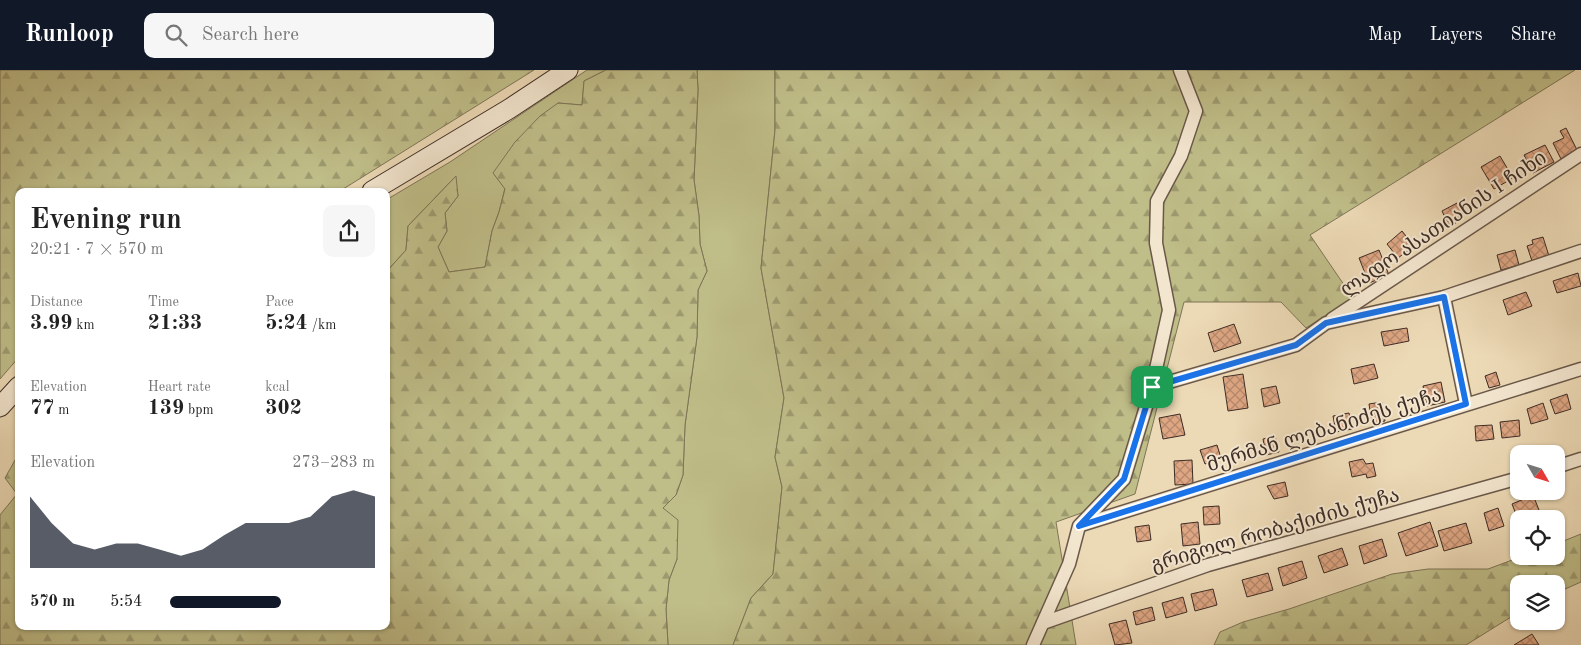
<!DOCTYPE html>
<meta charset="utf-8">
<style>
:root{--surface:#fff;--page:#f6f6f6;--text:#222;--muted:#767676;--accent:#111827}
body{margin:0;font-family:"Old Standard TT","Noto Serif Georgian",serif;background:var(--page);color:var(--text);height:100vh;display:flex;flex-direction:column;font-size:19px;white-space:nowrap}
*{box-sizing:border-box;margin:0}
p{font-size:16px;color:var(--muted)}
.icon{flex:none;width:28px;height:28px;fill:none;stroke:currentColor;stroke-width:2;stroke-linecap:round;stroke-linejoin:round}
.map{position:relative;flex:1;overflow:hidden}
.drawer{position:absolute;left:15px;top:118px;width:375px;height:442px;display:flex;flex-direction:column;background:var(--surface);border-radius:10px;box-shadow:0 1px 4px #0004}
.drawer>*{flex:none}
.needle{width:32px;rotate:129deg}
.buttons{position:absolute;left:1510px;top:375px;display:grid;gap:10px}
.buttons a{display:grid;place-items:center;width:55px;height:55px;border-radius:10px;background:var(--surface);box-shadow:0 1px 4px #0004;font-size:25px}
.pin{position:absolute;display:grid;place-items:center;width:42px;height:42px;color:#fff;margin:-21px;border-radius:10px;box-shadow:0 2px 8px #0006}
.round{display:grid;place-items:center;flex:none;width:52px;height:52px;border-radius:10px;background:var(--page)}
.head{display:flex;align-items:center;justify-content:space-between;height:85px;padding:0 15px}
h1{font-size:28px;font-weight:700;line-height:38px}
.figures{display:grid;grid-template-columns:repeat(3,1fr);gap:8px;height:85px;padding:5px 15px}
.figures div{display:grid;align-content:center}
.figures b{font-size:21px;font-weight:700}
.figures small{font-size:14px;font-weight:400}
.figures p{font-size:14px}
.chart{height:140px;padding:10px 15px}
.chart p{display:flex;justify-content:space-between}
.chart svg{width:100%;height:90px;margin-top:5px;fill:var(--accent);opacity:.7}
ul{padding:0 15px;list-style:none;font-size:16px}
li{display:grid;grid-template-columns:80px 60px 1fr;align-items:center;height:38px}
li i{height:12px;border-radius:6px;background:var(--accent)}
header{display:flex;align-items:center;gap:30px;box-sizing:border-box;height:70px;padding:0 25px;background:var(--accent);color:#fff}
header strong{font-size:24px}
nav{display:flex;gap:28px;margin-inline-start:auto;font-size:18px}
.search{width:350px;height:45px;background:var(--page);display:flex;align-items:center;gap:12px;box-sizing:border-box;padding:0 18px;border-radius:10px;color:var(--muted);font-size:19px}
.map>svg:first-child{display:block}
</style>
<header>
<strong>Runloop</strong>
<div class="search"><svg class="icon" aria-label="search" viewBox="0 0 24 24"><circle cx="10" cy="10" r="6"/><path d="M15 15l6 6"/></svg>Search here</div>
<nav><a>Map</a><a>Layers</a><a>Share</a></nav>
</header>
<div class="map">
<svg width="1581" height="575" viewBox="0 0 1581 575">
<defs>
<pattern id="forest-firs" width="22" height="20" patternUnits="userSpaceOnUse" patternTransform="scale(1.25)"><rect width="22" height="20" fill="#bfbd88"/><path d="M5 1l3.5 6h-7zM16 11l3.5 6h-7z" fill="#9d9a6f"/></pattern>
<pattern id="building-cross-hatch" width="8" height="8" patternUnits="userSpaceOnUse" patternTransform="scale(1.25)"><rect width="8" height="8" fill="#dea683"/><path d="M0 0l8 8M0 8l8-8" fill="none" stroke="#b5886b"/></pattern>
</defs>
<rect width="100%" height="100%" fill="#ecd9b5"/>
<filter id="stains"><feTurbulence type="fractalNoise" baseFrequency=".004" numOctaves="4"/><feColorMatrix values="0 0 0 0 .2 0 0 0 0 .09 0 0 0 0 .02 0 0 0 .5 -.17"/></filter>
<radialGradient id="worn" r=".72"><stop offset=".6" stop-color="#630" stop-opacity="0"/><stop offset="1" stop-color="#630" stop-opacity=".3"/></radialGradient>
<g fill="#bfbd88" stroke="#7e7557">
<path d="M587,0H606L584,11L582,35L558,33L494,104L505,118L499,142L492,161L485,197L449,202L438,177L447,161L445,143L458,126L455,107L408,156L406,180L388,200L386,204V130L450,92Z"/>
<path d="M697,0H775V60L761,198L784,328L775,387L782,417L773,504L751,528L733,575H668L666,539L669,510L677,489L663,438L676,425L683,405L685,355L697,267L698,220L707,201L700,174L699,146L694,110L698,20Z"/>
</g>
<g fill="url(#forest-firs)" stroke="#7e7557">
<path d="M0,0H534L340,121H19V287L0,309Z"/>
<path d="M606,0H697L698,20L694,110L699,146L700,174L707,201L698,220L697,267L685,355L683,405L676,425L663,438L678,450L677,489L669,510L666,539L668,575H0V445L17,424L5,408L19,383V556H386V204L388,200L406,180L408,156L456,106L458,126L445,143L447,161L438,177L449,202L485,197L492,161L499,142L505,119L493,103L515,72L540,46L558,33L582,35L584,11Z"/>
<path d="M775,0H1575L1310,165L1353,228L1306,258L1281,232H1184L1135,424L1056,452L1076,575H733L751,528L773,504L782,417L775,387L784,328L761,198L775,60Z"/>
<path d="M1581,464V512L1556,523V514H1519V542L1466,575H1214L1220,562L1243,552L1289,539L1392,504L1428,499H1488L1523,486H1556V474Z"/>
</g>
<g fill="url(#building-cross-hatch)" stroke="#3e2d26">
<path d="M1566,58L1578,82L1562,91L1553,73L1564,68L1560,61Z"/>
<path d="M1545,75L1554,92L1533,103L1524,85Z"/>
<path d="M1500,86L1513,108L1494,119L1481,97Z"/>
<path d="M1457,133L1464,145L1455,150L1456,153L1449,156L1442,141Z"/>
<path d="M1402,161L1414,176L1398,188L1387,174Z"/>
<path d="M1543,167L1549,186L1532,191L1527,176L1533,174L1532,170Z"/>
<path d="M1379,180L1389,205L1369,213L1359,188Z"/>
<path d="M1515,180L1519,195L1501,200L1497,185Z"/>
<path d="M1578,203L1581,216L1557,223L1553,211Z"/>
<path d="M1526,222L1532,236L1508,245L1503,230Z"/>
<path d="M1234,254L1241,273L1214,282L1208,263Z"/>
<path d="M1407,258L1409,271L1384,276L1381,262Z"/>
<path d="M1374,294L1378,308L1354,314L1351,299Z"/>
<path d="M1496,302L1500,315L1489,318L1485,306Z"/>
<path d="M1243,304L1248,338L1228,341L1223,307Z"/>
<path d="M1441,312L1445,332L1427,336L1423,316Z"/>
<path d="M1276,316L1280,333L1264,337L1261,319Z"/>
<path d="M1567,324L1571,339L1555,344L1550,330Z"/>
<path d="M1382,332L1385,351L1372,353L1369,334Z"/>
<path d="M1543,333L1548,349L1531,354L1527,339Z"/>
<path d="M1349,343L1352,359L1336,362L1333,346Z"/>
<path d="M1180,344L1185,365L1163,369L1159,348Z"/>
<path d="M1519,350L1520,366L1502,368L1500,352Z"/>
<path d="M1492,355L1494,369L1476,371L1475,356Z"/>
<path d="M1275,366L1279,382L1266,385L1263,369Z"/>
<path d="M1217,375L1221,388L1205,394L1200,380Z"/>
<path d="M1363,389L1366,394L1373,393L1376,406L1367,408L1366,404L1352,407L1349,392Z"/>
<path d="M1192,390L1193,414L1175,415L1174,391Z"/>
<path d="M1285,412L1288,426L1274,429L1267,416Z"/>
<path d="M1533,425L1541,445L1531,449H1519V452L1512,434Z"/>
<path d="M1219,436L1220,454L1204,455L1203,437Z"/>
<path d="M1498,438L1504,456L1489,461L1484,443Z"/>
<path d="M1198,452L1200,474L1183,476L1181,454Z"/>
<path d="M1430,452L1438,476L1406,486L1398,463Z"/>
<path d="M1466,453L1472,473L1444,481L1438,461Z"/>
<path d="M1149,455L1151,470L1137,472L1135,457Z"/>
<path d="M1382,469L1387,486L1364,494L1359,476Z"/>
<path d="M1342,478L1348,495L1324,503L1318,486Z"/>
<path d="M1302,491L1307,508L1283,516L1278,498Z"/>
<path d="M1268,503L1273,520L1247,527L1242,510Z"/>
<path d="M1213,519L1217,535L1195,541L1191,524Z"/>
<path d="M1183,527L1187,542L1166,548L1162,533Z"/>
<path d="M1152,537L1155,550L1136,555L1133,542Z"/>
<path d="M1126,550L1132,573L1115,575L1109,554Z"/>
<path d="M1532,564L1539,575H1514Z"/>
</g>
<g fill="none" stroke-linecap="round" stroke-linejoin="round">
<defs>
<g id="minor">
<path d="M1444,227L1466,334"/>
<path d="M1332,249L1581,84"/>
<path d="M1152,317L1296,275L1326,253L1444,227L1581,181"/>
<path d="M1556,397L1581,389"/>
<path d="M1081,455L1581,299"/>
<path d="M1043,553L1208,495L1519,408"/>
<path d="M1033,575L1069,494L1079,456L1124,409L1152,317L1169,240L1156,173L1157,131L1181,86L1196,41L1180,0"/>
</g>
<g id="secondary">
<path d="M372,121L509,39L568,0"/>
<path d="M0,337L19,316"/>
</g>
</defs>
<use href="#minor" stroke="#6a584a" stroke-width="15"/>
<use href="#secondary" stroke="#3e2d26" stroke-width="21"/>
<use href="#minor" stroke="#f3e6cf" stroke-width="12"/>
<use href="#secondary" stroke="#f3e6cf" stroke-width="19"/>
</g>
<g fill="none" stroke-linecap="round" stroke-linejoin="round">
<defs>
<path id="route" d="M1444,227L1466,334L1079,456L1124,409L1152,317L1296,275L1326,253Z"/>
</defs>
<use href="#route" stroke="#fff" stroke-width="10"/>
<use href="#route" stroke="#1a73e8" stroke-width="6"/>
</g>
<g text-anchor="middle" stroke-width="4" stroke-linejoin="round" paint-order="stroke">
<g font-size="20" fill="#3e2d26" stroke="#f3e6cf">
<text transform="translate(1443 153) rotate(-34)" y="7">ლადო ასათიანის I ჩიხი</text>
<text transform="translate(1324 359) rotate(-17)" y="7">მურმან ლებანიძეს ქუჩა</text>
<text transform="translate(1275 459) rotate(-16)" y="7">გრიგოლ რობაქიძის ქუჩა</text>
</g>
</g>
<rect width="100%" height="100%" filter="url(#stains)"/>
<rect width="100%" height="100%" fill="url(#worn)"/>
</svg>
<div class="buttons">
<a><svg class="needle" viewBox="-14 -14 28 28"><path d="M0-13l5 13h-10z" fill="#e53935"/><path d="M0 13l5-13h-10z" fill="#767676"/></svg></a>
<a><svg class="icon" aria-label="locate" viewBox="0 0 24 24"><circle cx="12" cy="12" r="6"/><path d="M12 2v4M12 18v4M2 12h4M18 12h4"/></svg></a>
<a><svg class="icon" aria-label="layers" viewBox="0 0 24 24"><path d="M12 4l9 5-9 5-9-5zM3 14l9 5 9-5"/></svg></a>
</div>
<div class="pin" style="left:1152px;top:317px;background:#1e9e55"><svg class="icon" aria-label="arrive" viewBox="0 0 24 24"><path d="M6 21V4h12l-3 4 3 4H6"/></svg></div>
<section class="drawer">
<div class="head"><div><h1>Evening run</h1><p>20:21 · 7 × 570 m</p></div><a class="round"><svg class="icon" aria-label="share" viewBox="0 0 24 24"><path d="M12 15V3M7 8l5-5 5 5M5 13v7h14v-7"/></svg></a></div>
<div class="figures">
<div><p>Distance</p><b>3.99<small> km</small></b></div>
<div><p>Time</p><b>21:33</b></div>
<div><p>Pace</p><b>5:24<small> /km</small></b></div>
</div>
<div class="figures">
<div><p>Elevation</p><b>77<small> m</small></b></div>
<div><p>Heart rate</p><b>139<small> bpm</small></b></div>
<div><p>kcal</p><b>302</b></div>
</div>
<div class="chart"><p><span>Elevation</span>273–283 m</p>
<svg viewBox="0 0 160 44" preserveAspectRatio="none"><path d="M0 44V9L10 22L20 32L30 35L40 32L50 32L60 35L70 38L80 35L90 28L100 22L110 22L120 22L130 19L140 9L150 6L160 9V44z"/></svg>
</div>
<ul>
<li><b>570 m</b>5:54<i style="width:54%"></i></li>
</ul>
</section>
</div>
